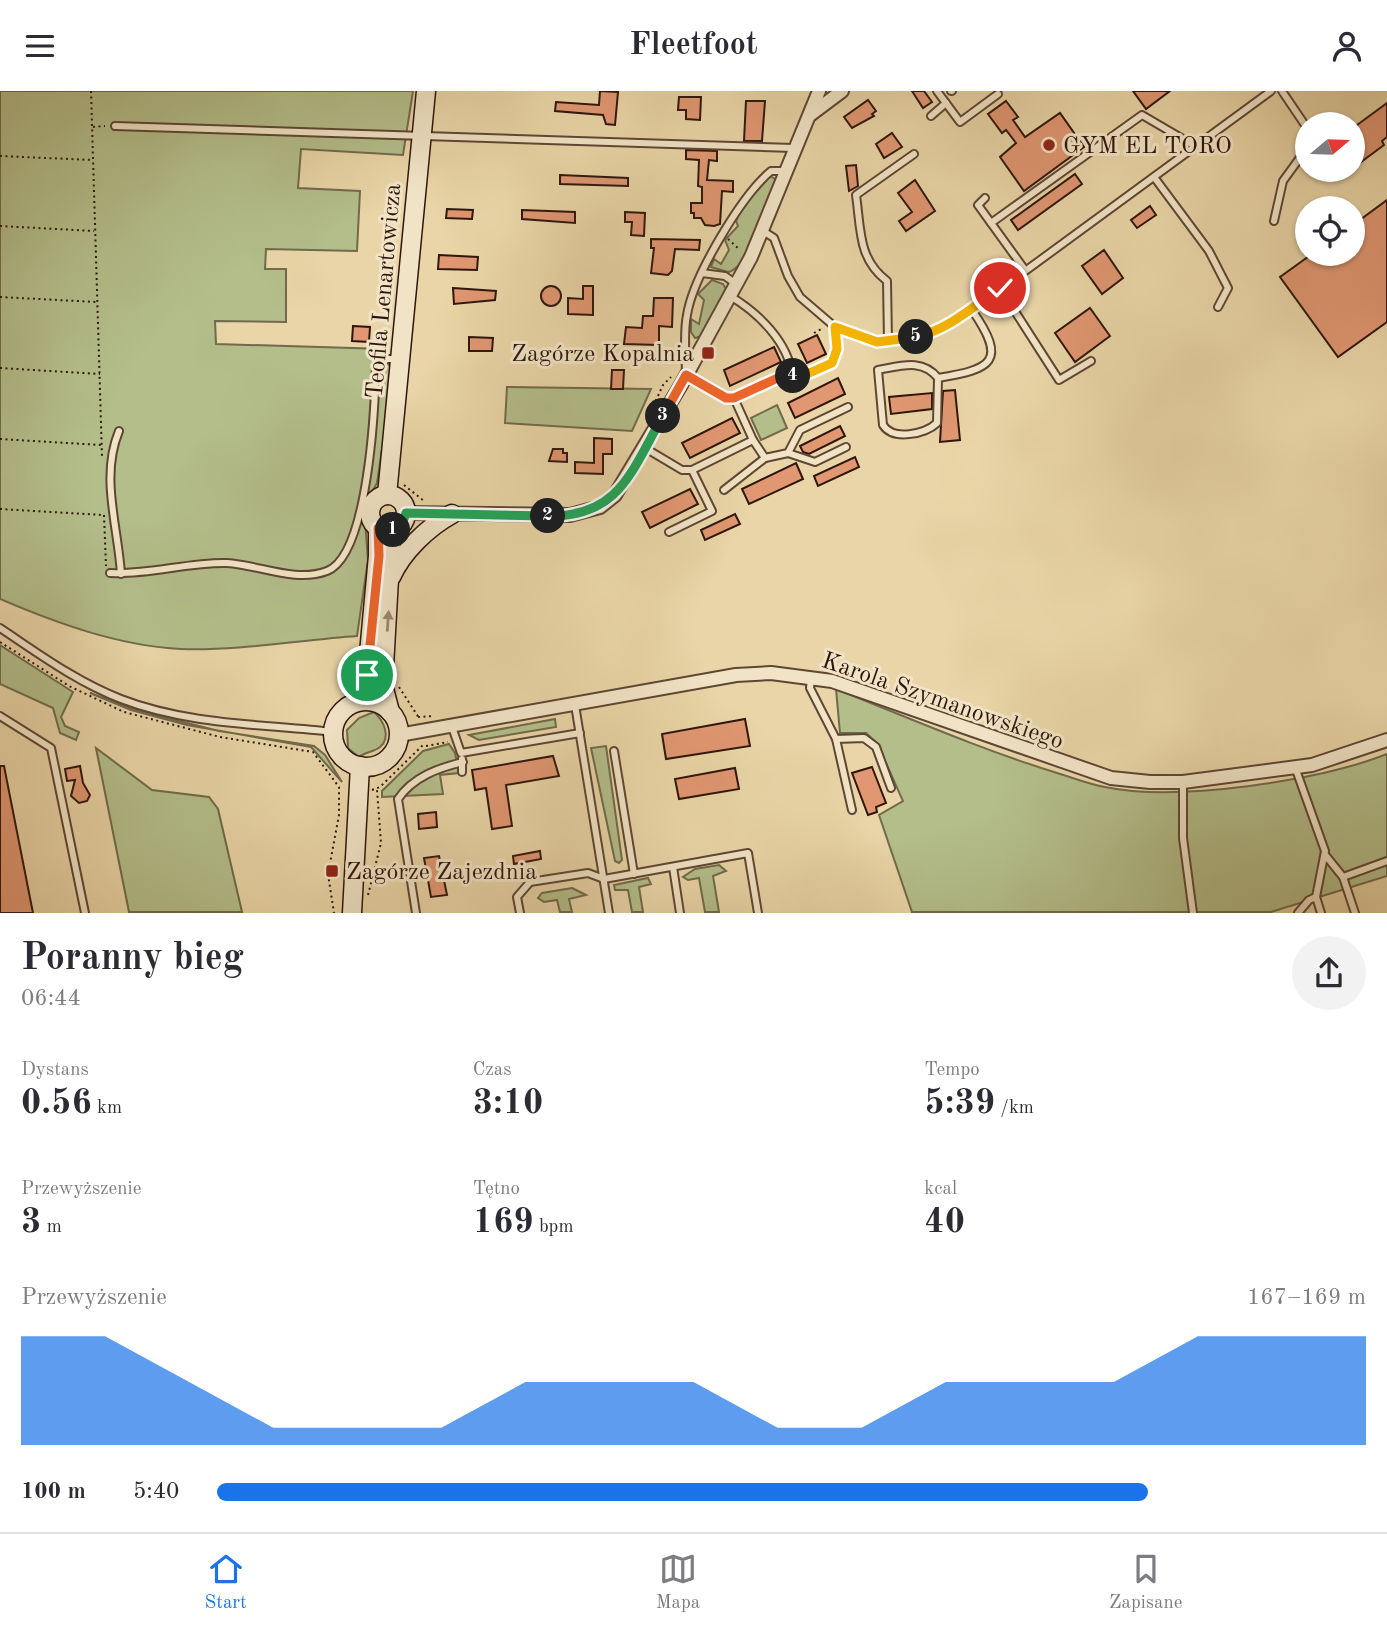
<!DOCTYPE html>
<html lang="pl">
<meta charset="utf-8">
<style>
:root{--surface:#fff;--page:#f2f2f3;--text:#2b2b33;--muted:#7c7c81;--line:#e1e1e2;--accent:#1a73e8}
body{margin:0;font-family:"Old Standard TT",serif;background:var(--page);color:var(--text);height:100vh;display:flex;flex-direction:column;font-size:26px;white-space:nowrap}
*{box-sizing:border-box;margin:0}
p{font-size:23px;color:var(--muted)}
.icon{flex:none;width:38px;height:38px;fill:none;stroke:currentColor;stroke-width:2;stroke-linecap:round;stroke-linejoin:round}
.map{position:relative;height:822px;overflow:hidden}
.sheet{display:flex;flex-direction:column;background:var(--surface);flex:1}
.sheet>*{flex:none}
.needle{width:46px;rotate:71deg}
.buttons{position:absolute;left:1295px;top:21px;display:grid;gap:14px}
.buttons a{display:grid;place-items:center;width:70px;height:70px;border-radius:50%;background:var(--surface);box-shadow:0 2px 5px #0004;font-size:35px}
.pin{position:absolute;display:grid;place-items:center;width:60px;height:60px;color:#fff;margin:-30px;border:4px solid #fff;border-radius:50%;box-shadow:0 2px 7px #0007}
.km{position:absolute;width:35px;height:35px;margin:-18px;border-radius:50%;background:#222;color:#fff;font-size:19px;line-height:35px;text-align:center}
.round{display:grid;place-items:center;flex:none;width:74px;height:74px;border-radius:37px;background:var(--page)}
.head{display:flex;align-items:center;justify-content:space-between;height:119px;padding:0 21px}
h1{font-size:38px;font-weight:700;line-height:52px}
.metrics{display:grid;grid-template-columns:repeat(3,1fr);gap:10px;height:119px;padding:7px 21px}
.metrics div{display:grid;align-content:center}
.metrics b{font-size:35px;font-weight:700}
.metrics small{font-size:19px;font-weight:400}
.metrics p{font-size:19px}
.chart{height:196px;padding:14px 21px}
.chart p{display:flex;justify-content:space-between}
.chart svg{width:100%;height:126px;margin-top:7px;fill:var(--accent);opacity:.7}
ul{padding:0 21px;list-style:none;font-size:23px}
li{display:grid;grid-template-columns:112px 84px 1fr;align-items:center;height:52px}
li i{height:18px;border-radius:9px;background:var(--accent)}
header{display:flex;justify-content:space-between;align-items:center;height:91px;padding:0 21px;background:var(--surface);font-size:32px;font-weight:700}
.tab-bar{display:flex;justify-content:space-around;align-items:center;height:98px;border-top:2px solid var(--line);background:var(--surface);font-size:19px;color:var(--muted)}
.tab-bar a{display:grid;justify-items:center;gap:4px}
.tab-bar .selected{color:var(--accent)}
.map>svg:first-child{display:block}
</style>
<header><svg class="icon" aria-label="menu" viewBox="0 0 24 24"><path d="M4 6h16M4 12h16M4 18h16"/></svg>Fleetfoot<svg class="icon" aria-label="person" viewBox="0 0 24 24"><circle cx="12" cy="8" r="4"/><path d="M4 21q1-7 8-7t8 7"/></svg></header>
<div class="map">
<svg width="1387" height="822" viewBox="0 0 1387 822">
<rect width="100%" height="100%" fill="#e9d5a7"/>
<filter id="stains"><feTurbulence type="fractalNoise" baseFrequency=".00286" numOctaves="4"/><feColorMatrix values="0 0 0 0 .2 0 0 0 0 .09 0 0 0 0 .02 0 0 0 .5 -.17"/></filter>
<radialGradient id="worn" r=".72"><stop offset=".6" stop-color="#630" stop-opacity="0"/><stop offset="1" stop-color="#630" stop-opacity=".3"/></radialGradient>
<g fill="#b3be8a" stroke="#716a4c" stroke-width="2">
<path d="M0,0H413L403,64L301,58L298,97L360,100L357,160L266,158L265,178H286V231L215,230L216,253L385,258V272L394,277L377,392L364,416L368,469L357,545C300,549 239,560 181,558C119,555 56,532 0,508Z"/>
<path d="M770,85L777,89C770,108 749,178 728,181L711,176L714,168L721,173L729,159L725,149L738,135L736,130L742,117Z"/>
<path d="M712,189L723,193L726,198L702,245L695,247L691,241V228L699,233L704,209L698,203Z"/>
<path d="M507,296L651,298L632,340L505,332Z"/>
<path d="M777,314L787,337L761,349L751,327Z"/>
<path d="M0,554L73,601L61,626L65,635L79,641L76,649L60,642L53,617L0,593Z"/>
<path d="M836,598C909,627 980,658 1054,681C1071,686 1088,693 1105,696C1176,711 1320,690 1387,663V785L1271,821H912L879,724L903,710L877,652L866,642H840Z"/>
<path d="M90,602L139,620L219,640L314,655L325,664L342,691L311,656L187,634L131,619Z"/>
<path d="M374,621C383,629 392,646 380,656C374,661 365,661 359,666L348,657L347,639L359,627Z"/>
<path d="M555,628L556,636L479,649L469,644Z"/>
<path d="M449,653L455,662L459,682L440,684L443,703L382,706V700L423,660Z"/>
<path d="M606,655L622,769L619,772L615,770L591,657Z"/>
<path d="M96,657L152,699L209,706L218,718L242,821H129Z"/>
<path d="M719,774L726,780L713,785L719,821H705L699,787L688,789L683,786L695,778Z"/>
<path d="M648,787L651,793L639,796L643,821H632L628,799H615L614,794Z"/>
<path d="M572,797L586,804L569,808L572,821H560L557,809L544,811L538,807L542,802Z"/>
</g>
<g fill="#e09772" stroke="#2f160d" stroke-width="2">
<path d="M600,0L618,1L615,34L606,33L603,24L555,20L556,11L599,14Z"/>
<path d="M912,0H924L932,11L923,17Z"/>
<path d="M1133,0H1170L1146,18Z"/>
<path d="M679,6H701L700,29L686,28V19H678Z"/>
<path d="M868,9L876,20L872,23L874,25L852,37L844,26Z"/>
<path d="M746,10H765L762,50H744Z"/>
<path d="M1006,10L1018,26L1013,29L1025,46L1060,22L1084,56L1024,100L1000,66L1016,52L1006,39L1002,42L988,23Z"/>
<path d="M1387,12V46L1382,50L1384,54L1353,77V37Z"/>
<path d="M892,42L902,56L884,67L876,53Z"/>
<path d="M686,59L717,60V70L709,69L707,89L733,90V101L722,100L720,133L714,135L705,134L701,127H694V122H691V112H702V96L698,95L699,69L686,68Z"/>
<path d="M856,74L858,95L849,100L846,75Z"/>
<path d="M1075,83L1082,93L1018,139L1011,129Z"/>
<path d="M560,84L628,87V95L560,93Z"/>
<path d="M915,89L935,120L906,140L899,130L912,121L898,102Z"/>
<path d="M1387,109V231L1338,266L1280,186L1312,163H1353V134Z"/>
<path d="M1150,115L1156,124L1137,137L1131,129Z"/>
<path d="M447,118L473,119L472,128L446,127Z"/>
<path d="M522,119L575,121V132L522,128Z"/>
<path d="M625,121L645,122L644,145L631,144L632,131H625Z"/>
<path d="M651,148L700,149L699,159L675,158L672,180L668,184L651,182L654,157H651Z"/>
<path d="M1104,159L1123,187L1102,203L1082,175Z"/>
<path d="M439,164L478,166L477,179L438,178Z"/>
<path d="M583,195H593V224L568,223V207L583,208Z"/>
<circle cx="551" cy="205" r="10"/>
<path d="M453,197L496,200L495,209L454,213Z"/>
<path d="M654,207H673L672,236L659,235V254L624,253L626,236L642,237L643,225H653Z"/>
<path d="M1090,217L1110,245L1075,271L1055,242Z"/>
<path d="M353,235L370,236L369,251L352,250Z"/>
<path d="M817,244L826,263L807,272L798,253Z"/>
<path d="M469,246L493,247L492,260H469Z"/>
<path d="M774,256L781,271L730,295L724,279Z"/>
<path d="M612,279H624L623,298H611Z"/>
<path d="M838,287L845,303L795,327L788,312Z"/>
<path d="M955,299L960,349L940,351L943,300Z"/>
<path d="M932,302V318L891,323L889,306Z"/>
<path d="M732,327L740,342L690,367L682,352Z"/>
<path d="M840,335L845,345L809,363L803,361L800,355Z"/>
<path d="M594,347L612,348V363H603V383L575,382V371L594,372Z"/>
<path d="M553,358H563V362H567V371L549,370Z"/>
<path d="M855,366L859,376L818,395L814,385Z"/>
<path d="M796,372L803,388L749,413L742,398Z"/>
<path d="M690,398L698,413L650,437L642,421Z"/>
<path d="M735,423L740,433L705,449L701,439Z"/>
<path d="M745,628L750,655L666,668L662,643Z"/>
<path d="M553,665L559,685L506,694L512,735L492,738L486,697L475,699L472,679Z"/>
<path d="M0,675H4L33,822H0Z"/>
<path d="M80,675L83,692L90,704L87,710L79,712L71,705L75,689L67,690L65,678Z"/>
<path d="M872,676L886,712L876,716L877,721L868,724L852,682Z"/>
<path d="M735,677L739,698L679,708L675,688Z"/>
<path d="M436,721L437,736L419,738L418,723Z"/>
<path d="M540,760L541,768L514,773L513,765Z"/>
<path d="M439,765L447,804L431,806L424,767Z"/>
</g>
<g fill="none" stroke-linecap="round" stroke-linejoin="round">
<defs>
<g id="lane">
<path d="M937,0L960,31L998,3"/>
<path d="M951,0H952"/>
<path d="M1282,0L1307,37"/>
<path d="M931,25L946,12"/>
<path d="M115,35L793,57"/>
<path d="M784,80H771C741,105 693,186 687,224C683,244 686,265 686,284L726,307H734L753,349L765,367L788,362L800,339L848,316"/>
<path d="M1154,86L1209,160L1228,197L1218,216"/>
<path d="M985,107L978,114L1025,179"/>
<path d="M1274,130L1283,90L1307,57"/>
<path d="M991,132L1142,24L1195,55"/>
<path d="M763,140L774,147L788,185L800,206L835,236L877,251L902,249L932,242L972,219L1271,0"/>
<path d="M702,182L725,185L736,193"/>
<path d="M1000,197L1059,289L1091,270"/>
<path d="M730,205C757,221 789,251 792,285"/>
<path d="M888,250L887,190C858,168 861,139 856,104L914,63"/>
<path d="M938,287L937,332C925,343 893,350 883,334L878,279C901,275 922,267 938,287C992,278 1008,271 972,219"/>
<path d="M734,307L780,286L807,283L832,272L837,258L835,236"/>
<path d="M119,340C100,386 118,435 121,483"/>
<path d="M645,357L682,379H692"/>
<path d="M788,362L815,371L846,356"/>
<path d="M724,399L765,367"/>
<path d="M669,441L712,420L692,379L753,349"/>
<path d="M110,482C150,484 188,471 227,472C260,474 295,492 327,480C369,464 375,313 376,273L383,268H400"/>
<path d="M0,537C39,563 77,591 121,608C188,634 263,633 333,641"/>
<path d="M811,587L810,597L836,648L852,719"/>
<path d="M575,614L609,822"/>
<path d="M0,625L51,657L85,822"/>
<path d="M452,636L461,662L580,642"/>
<path d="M836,648L864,647L876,656L891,697"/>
<path d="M614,660L634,783"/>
<path d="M462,668V681"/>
<path d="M1295,676L1325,760L1316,806L1321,822"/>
<path d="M1183,691V747L1193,822"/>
<path d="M1326,765L1343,786L1387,770"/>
<path d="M673,776L680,822"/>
<path d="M1343,786L1355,822"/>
<path d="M416,822L398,708C413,686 438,677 463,671"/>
<path d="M520,822L517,806L530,791L588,782L604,788L748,762L758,822"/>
<path d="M1298,822L1309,809L1316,806"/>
</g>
<g id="street">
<path d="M810,24L842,0"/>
<path d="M406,422L570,424L600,416L615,404L681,294L751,166L819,0"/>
<path d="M399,644L736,584L771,582L832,590L1111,687L1150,691H1183L1312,674L1387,649"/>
</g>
<g id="secondary">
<circle cx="388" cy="422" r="18"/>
<path d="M387,404L426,0"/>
<path d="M391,486C402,461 428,436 452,423"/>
<path d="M360,610L367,584L378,465V437"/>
<circle cx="366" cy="643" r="33"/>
<path d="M390,621L383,594L391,452L395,438"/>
<path d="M352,822L360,675"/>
</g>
</defs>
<use href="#lane" stroke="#5e4634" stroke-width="10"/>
<use href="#street" stroke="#5e4634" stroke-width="16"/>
<use href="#secondary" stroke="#2f160d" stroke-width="21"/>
<g stroke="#2f160d" stroke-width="2" stroke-dasharray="2 3.5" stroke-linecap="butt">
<path d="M91,0L102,366"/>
<path d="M93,36L105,35"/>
<path d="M0,65L93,69"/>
<path d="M0,135L94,140"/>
<path d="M728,148L740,159"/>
<path d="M0,206L96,211"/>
<path d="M814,242L823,237"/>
<path d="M0,277L100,283"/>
<path d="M651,320L663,294L671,286"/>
<path d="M0,348L101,354"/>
<path d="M404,394L424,410"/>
<path d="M0,418L103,424"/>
<path d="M104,424L106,475"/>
<path d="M0,551L69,595L124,621L220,646L313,661L339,696V724L328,783L334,822"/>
<path d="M399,596L419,627"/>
<path d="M418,626L434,625"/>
<path d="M426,655L448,651"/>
<path d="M372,699L380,696L424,653"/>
<path d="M368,804L381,752L377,699"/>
</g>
<use href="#lane" stroke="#f1e4c6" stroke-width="6"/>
<use href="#street" stroke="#f1e4c6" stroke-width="12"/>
<use href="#secondary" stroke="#f1e4c6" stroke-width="18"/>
</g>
<defs><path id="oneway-solid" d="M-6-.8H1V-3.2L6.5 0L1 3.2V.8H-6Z" transform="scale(1.75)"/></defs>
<use fill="#9a8773" href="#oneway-solid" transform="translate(388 530) rotate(-86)"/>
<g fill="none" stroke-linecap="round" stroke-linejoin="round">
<defs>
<path id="split-1" d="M367,584L379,465L378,437L393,439"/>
<path id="split-2" d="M393,439L402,433L406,422L548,425"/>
<path id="split-3" d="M548,425C620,426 631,380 663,325"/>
<path id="split-4" d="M663,325L686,284L726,307H734L780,286L793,285"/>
<path id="split-5" d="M793,285L807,283L832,272L837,258L835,236L877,251L916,246"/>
<path id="split-6" d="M916,246C949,238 973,216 1000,197"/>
</defs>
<use href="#split-1" stroke="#fff" stroke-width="14"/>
<use href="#split-2" stroke="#fff" stroke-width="14"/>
<use href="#split-3" stroke="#fff" stroke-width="14"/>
<use href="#split-4" stroke="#fff" stroke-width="14"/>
<use href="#split-5" stroke="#fff" stroke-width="14"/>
<use href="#split-6" stroke="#fff" stroke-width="14"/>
<use href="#split-1" stroke="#f0652b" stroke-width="9"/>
<use href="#split-2" stroke="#22a559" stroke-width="9"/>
<use href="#split-3" stroke="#22a559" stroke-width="9"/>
<use href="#split-4" stroke="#f0652b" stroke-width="9"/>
<use href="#split-5" stroke="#f5b400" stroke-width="9"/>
<use href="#split-6" stroke="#f5b400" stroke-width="9"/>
</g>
<g fill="#8f2418" stroke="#f1e4c6" stroke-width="2.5">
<circle cx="1049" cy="54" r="7"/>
<rect x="701" y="255" width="14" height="14" rx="3.5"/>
<rect x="325" y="773" width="14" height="14" rx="3.5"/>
</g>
<g text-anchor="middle" stroke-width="6" stroke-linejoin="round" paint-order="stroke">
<g font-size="24" fill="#2f160d" stroke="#f1e4c6" text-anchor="start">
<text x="1063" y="62">GYM EL TORO</text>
<text x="694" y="270" text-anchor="end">Zagórze Kopalnia</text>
<text x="346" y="788">Zagórze Zajezdnia</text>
</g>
<g font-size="24" fill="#2f160d" stroke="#f1e4c6">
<text transform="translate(383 200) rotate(-85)" y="8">Teofila Lenartowicza</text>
<text transform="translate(943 609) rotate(19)" y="8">Karola Szymanowskiego</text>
</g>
</g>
<rect width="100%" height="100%" filter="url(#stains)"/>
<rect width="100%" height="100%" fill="url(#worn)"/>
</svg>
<div class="buttons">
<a><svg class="needle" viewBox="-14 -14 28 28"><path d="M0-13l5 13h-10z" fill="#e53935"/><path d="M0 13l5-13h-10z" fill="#7c7c81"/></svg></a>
<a><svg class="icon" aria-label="locate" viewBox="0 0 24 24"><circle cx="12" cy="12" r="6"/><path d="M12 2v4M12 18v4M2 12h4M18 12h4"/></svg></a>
</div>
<div class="pin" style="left:367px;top:584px;background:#1e9e55"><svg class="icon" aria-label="arrive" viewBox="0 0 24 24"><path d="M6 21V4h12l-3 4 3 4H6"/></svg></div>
<div class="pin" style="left:1000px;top:197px;background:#d93025"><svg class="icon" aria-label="check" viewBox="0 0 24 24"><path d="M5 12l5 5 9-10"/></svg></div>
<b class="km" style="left:393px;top:439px">1</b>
<b class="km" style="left:548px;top:425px">2</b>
<b class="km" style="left:663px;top:325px">3</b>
<b class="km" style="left:793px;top:285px">4</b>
<b class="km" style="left:916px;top:246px">5</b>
</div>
<section class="sheet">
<div class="head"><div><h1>Poranny bieg</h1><p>06:44</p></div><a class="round"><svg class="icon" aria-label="share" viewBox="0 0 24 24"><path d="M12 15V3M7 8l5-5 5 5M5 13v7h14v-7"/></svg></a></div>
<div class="metrics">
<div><p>Dystans</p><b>0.56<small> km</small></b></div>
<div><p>Czas</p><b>3:10</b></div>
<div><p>Tempo</p><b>5:39<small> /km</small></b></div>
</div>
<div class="metrics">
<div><p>Przewyższenie</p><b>3<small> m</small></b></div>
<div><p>Tętno</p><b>169<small> bpm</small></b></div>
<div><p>kcal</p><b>40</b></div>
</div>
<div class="chart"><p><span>Przewyższenie</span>167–169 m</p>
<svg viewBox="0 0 160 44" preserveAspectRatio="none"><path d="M0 44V6L10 6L20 22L30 38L40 38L50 38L60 22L70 22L80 22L90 38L100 38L110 22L120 22L130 22L140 6L150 6L160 6V44z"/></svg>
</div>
<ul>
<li><b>100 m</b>5:40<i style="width:81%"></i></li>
</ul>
</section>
<nav class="tab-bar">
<a class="selected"><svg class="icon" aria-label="home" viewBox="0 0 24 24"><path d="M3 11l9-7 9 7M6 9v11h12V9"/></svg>Start</a>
<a><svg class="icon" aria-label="map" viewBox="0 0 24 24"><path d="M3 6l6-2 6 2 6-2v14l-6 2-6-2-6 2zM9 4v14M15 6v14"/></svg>Mapa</a>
<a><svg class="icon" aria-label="saved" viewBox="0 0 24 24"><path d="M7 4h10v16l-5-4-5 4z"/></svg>Zapisane</a>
</nav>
